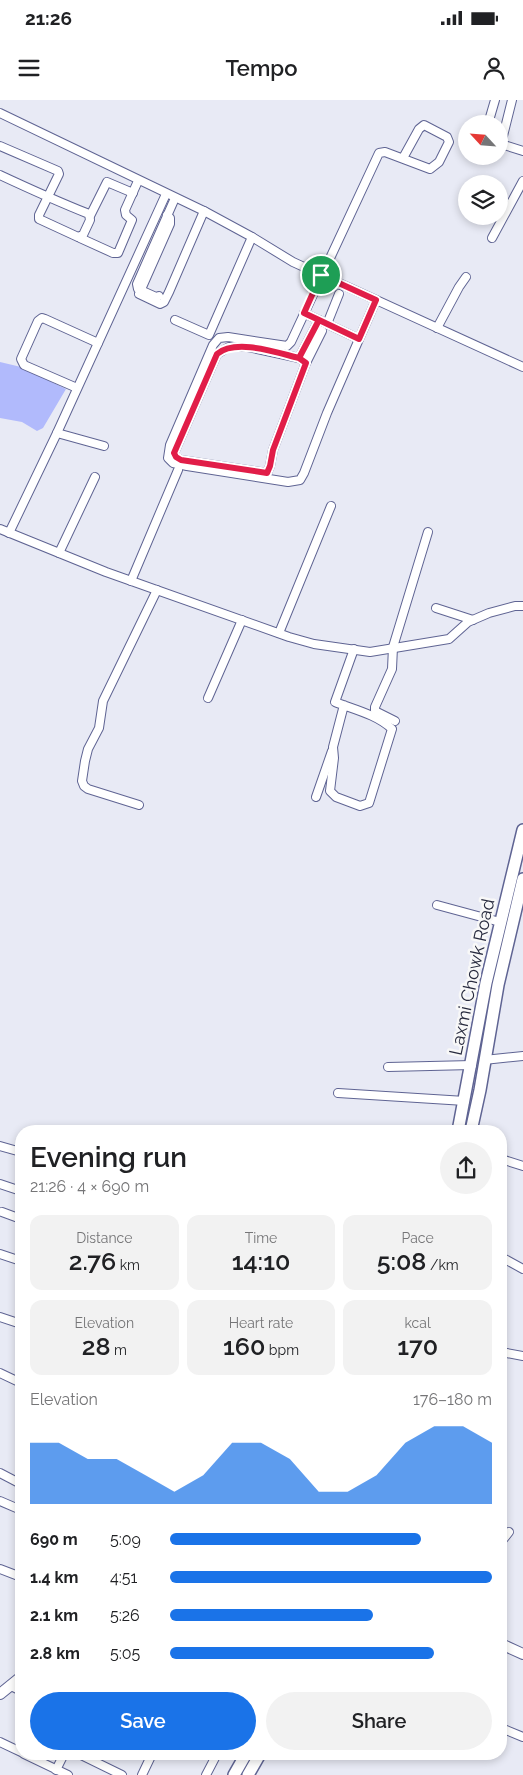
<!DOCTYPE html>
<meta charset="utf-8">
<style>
:root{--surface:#fff;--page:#f2f2f2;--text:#202124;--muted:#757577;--accent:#1a73e8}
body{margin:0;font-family:Raleway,sans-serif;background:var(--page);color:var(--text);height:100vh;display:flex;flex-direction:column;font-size:19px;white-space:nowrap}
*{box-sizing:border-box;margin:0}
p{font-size:16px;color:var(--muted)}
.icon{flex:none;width:28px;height:28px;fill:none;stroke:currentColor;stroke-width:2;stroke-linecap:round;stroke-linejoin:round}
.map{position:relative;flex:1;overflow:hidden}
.sheet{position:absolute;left:15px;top:1025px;width:492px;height:635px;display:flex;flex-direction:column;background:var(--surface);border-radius:20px;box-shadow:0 2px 8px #0003}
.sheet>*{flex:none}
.needle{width:32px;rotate:296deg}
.buttons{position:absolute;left:458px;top:15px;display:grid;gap:10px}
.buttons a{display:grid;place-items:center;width:50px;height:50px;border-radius:50%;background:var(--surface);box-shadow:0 2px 8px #0003;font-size:25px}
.pin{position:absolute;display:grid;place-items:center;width:42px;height:42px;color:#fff;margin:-21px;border:2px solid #fff;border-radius:50%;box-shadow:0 1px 5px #0007}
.round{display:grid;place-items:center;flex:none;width:52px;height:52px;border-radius:26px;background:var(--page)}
.overview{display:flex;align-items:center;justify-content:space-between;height:85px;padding:0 15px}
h1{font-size:28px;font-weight:600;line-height:38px}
.stats{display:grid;grid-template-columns:repeat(3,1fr);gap:8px;height:85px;padding:5px 15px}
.stats div{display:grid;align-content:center;border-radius:12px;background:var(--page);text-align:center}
.stats b{font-size:25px;font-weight:600}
.stats small{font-size:14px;font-weight:400}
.stats p{font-size:14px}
.chart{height:140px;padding:10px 15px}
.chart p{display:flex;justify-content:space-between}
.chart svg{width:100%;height:90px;margin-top:5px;fill:var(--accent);opacity:.7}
.action{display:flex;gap:10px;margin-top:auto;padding:10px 15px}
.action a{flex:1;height:58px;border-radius:30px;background:var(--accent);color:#fff;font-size:20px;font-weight:600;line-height:58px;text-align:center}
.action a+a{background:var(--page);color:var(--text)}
ul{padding:0 15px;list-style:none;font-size:16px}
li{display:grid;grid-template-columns:80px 60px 1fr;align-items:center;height:38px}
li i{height:12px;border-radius:6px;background:var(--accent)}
.status{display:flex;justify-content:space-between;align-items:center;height:35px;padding:0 25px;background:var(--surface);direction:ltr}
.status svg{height:14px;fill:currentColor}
header{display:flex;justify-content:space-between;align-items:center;height:65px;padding:0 15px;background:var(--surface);font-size:22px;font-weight:600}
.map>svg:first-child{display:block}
</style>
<div class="status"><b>21:26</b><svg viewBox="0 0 49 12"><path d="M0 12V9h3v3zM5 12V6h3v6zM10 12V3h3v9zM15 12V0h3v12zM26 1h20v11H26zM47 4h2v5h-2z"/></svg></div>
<header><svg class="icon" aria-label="menu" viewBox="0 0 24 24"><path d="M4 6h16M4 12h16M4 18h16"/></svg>Tempo<svg class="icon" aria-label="person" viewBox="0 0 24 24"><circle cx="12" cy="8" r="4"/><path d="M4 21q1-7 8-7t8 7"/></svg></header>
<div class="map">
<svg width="523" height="1675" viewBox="0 0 523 1675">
<rect width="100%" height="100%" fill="#e8eaf5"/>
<path fill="#b1bafc" d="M0,262L21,267L66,289L43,328L37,331L22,322L0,318Z"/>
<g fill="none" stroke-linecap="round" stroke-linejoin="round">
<defs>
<g id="minor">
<path d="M512,0L501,44L523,51"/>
<path d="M0,13L204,111L252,137L293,162L523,267"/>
<path d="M488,24L495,0"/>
<path d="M0,46L58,71L59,74L39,115V119L78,137L83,135L90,120L89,114C59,102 30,89 0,75"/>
<path d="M167,115L170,118V124L139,194L160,204L164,202L169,192L204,111"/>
<path d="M90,116L107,82L133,93"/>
<path d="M80,138L113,153H118L132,120L126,115L125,110L138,81"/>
<path d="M492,138L523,81"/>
<path d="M159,196L156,197L138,189L137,184L175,98"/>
<path d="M376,200L327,313L304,373L300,380L288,382L187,366L173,363L168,358L170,345L213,245L219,238L228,237L287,246L291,242L379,53L385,52L430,69L439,62L449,42L447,37L424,25L419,29L403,58"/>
<path d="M304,213L359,239"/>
<path d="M175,220L209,235L252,137"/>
<path d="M327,224L339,194"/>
<path d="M437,228L459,187L466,177"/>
<path d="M299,258L306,263L273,350L270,366L267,373L181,360L175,357L174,353L217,254L229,247H248L299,258L319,220"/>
<path d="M306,263L322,231"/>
<path d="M77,288L24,265L21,259L38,221L42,218L45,219L98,243"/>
<path d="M57,333L104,346"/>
<path d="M0,429L106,472L289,537L314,544L370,552L449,539L468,522L489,513L515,506H523"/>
<path d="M9,433L57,333L166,94"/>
<path d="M59,453L95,377"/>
<path d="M131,481L178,370"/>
<path d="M436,508L473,520"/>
<path d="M279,533L331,406"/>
<path d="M208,598L242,520"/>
<path d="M344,605L333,647L334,658L330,691L336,697L360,706L369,703L392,629C378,615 353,609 335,602L354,549"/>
<path d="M395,621L375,611V607L392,569L393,547L428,432"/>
<path d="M316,697L332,651"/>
<path d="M139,705L88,689L84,686L82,681L85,661L88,649L99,628L103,601L157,490"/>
<path d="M437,805L500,822"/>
<path d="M484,960L523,956"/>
<path d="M388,967L472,965"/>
<path d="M338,993L465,1001"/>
<path d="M0,1046L21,1052"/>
<path d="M501,1059L523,1066"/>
<path d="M0,1084L21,1091"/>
<path d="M2,1112L21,1119"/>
<path d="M0,1154L21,1161"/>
<path d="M501,1157L523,1169"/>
<path d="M0,1217L21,1224"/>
<path d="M501,1252L523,1256"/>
<path d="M0,1273L21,1283"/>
<path d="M501,1372H502"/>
<path d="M0,1373L21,1384"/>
<path d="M0,1401L21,1410"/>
<path d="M501,1442L509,1432"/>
<path d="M0,1469L21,1477"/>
<path d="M11,1586L21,1591"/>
<path d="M501,1628L523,1637"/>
<path d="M0,1642L21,1652"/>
<path d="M24,1654L68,1675"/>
<path d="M79,1654L122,1675"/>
<path d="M56,1670L64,1654"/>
<path d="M142,1675L152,1654"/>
<path d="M206,1675L217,1654"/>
</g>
<g id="tertiary">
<path d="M501,1544L523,1554"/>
<path d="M0,1594L21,1577"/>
</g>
<g id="secondary">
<path d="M458,1031L486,883L523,730"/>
<path d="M471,1031L480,990L498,885L523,779"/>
<path d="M234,1675L246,1654"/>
<path d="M248,1675L260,1654"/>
</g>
</defs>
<use href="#minor" stroke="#5f6493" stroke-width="10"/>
<use href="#tertiary" stroke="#5f6493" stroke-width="12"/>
<use href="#secondary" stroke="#5f6493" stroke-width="14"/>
<use href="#minor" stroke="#fff" stroke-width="8"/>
<use href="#tertiary" stroke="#fff" stroke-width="10"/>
<use href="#secondary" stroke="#fff" stroke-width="11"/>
</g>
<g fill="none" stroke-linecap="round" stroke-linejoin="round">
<defs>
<path id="route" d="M321,175L304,213L319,220L299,258L306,263L273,350L270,366L267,373L181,360L176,357L174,353L217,254C236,238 278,253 299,258L319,220L359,239L376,200L321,175"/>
</defs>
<use href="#route" stroke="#fff" stroke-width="10"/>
<use href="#route" stroke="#e11d48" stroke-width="6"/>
</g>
<g text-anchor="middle" stroke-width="5" stroke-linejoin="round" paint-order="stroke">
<g font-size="18" fill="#272a3e" stroke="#f8f8f8">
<text transform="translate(472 877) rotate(-78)" y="6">Laxmi Chowk Road</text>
</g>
</g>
</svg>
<div class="buttons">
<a><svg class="needle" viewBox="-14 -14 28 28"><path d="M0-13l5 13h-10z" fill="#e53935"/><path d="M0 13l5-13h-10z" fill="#757577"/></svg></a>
<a><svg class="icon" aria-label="layers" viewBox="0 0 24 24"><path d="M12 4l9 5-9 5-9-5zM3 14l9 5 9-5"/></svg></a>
</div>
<div class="pin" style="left:321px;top:175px;background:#1e9e55"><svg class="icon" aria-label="arrive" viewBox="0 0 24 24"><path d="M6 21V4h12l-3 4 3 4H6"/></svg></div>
<section class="sheet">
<div class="overview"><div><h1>Evening run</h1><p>21:26 · 4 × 690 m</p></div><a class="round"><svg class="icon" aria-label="share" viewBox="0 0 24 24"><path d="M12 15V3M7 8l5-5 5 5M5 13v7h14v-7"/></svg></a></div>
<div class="stats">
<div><p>Distance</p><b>2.76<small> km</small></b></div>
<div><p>Time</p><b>14:10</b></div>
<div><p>Pace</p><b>5:08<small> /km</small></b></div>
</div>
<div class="stats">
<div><p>Elevation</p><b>28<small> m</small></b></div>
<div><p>Heart rate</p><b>160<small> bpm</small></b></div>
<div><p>kcal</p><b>170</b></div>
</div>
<div class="chart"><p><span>Elevation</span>176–180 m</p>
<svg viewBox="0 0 160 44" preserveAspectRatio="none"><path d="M0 44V14L10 14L20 22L30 22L40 30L50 38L60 30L70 14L80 14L90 22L100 38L110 38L120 30L130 14L140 6L150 6L160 14V44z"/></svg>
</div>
<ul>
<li><b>690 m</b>5:09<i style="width:78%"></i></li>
<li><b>1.4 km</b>4:51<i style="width:100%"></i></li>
<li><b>2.1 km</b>5:26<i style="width:63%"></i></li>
<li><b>2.8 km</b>5:05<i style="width:82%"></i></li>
</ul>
<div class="action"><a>Save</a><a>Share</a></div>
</section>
</div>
